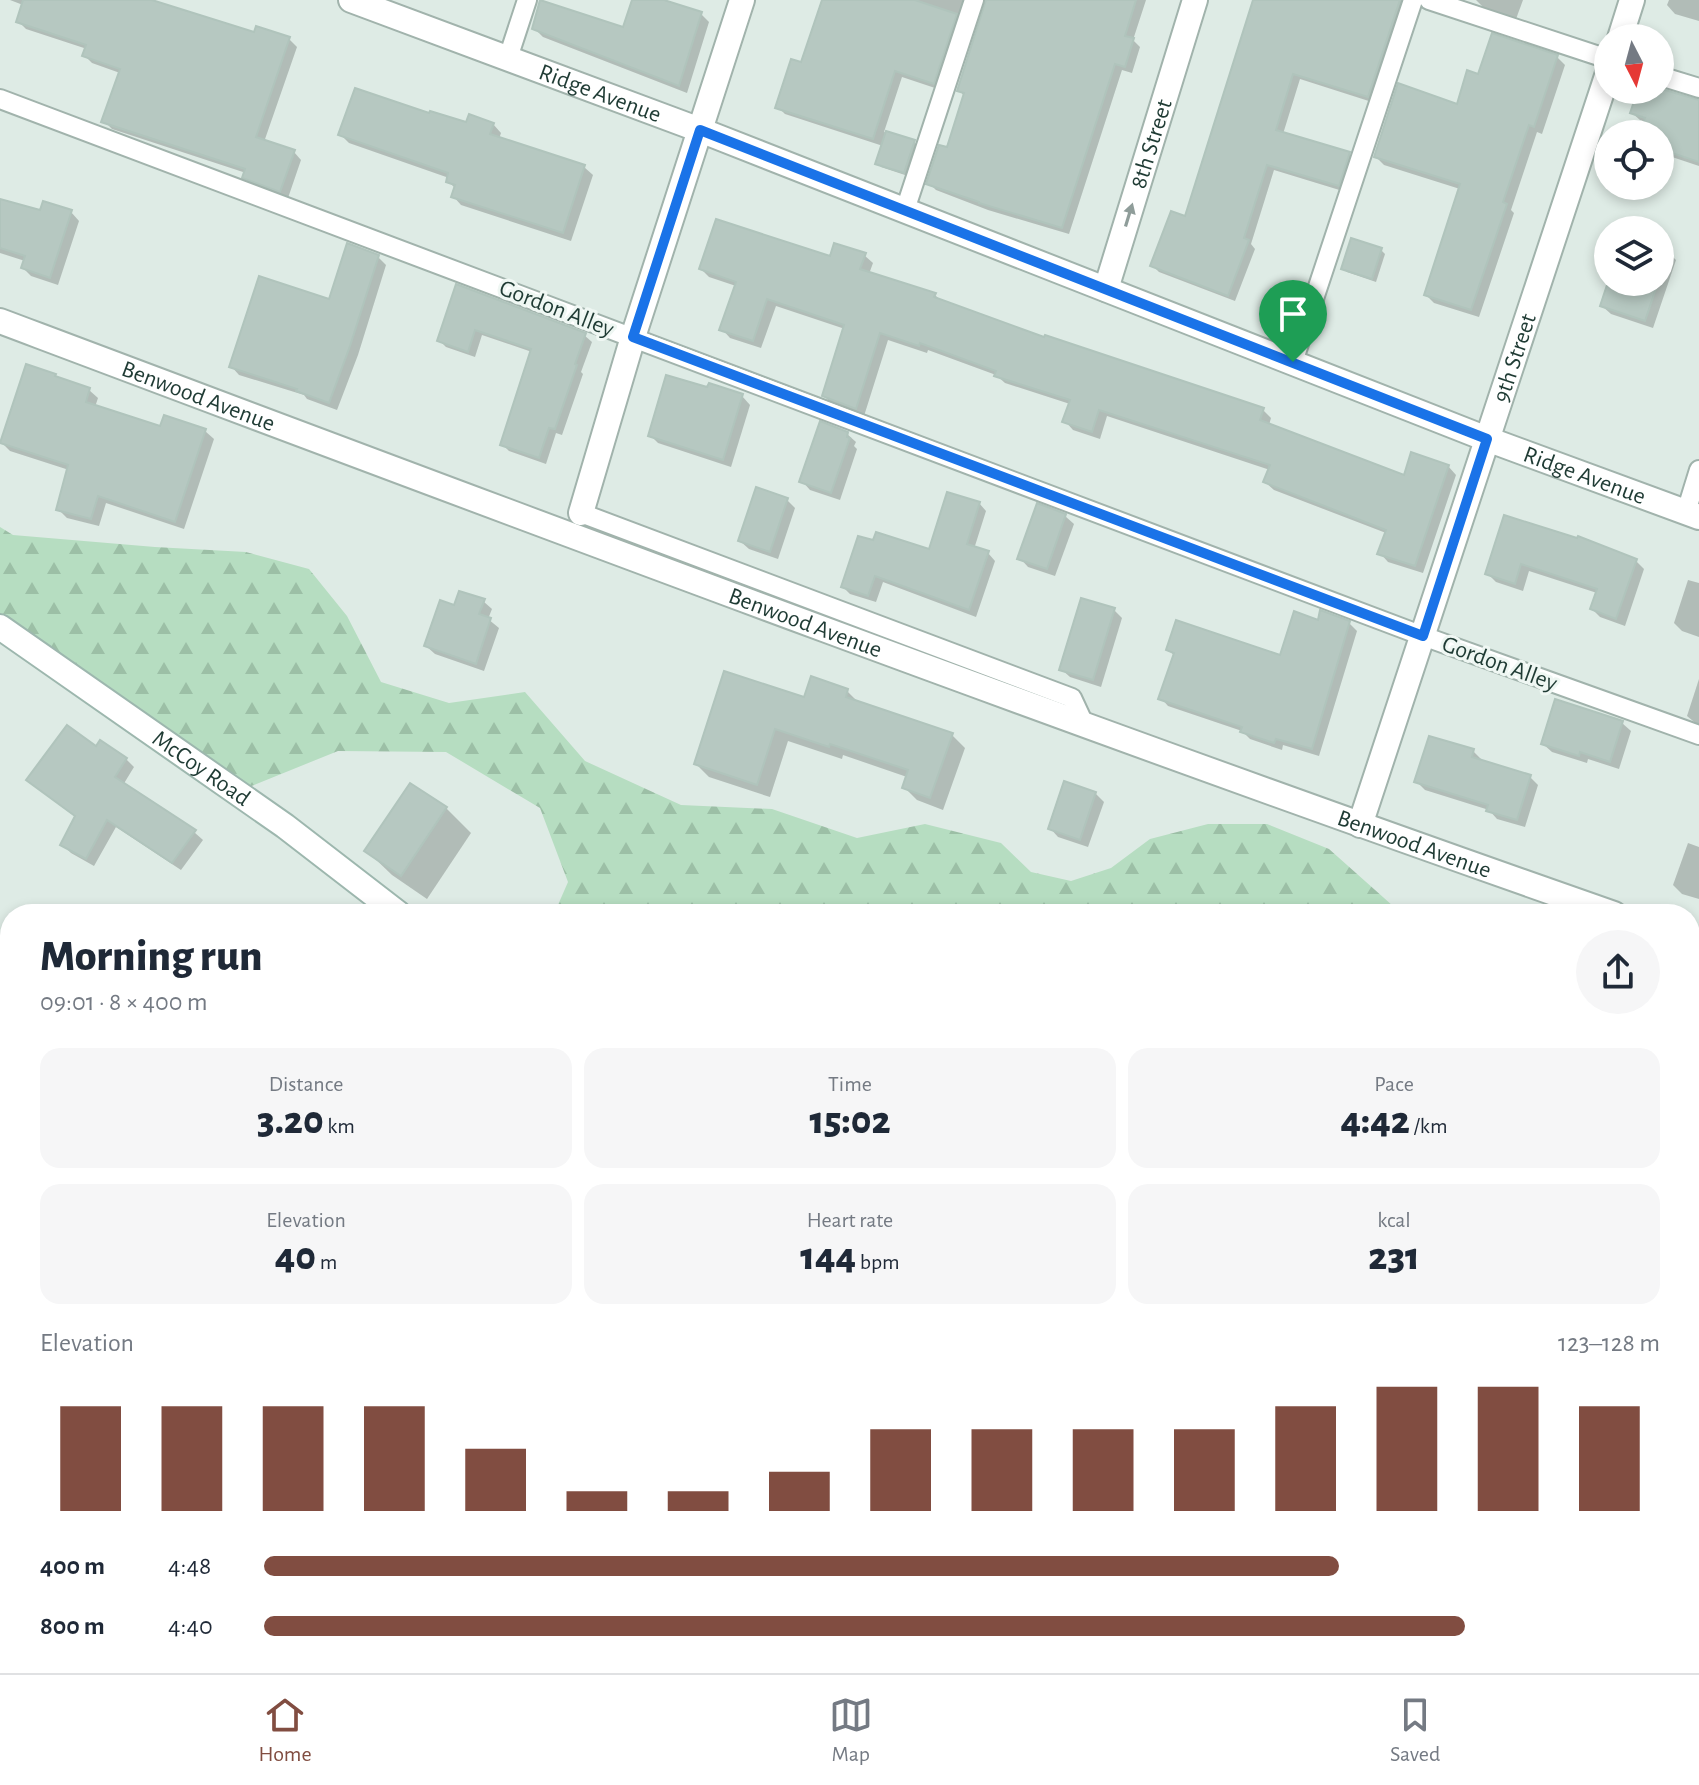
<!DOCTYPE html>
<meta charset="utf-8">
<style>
:root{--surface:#fff;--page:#f6f6f7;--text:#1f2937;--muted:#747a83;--line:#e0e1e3;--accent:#814d41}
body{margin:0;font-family:"Alegreya Sans",sans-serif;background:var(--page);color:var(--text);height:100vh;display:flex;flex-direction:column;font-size:30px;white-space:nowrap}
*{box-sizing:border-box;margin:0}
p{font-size:26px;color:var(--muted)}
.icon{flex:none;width:44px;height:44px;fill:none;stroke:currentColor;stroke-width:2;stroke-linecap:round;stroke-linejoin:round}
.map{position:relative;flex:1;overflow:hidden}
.drawer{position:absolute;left:0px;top:904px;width:1700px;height:770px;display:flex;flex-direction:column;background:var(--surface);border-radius:32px 32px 0 0;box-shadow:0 4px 12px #0003}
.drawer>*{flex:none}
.needle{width:52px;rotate:174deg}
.buttons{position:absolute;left:1594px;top:24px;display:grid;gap:16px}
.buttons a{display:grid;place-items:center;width:80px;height:80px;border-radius:50%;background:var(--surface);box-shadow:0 4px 12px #0003;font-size:40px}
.pin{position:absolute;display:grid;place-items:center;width:68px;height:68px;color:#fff;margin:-82px -34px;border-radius:50% 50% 50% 0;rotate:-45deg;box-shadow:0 0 8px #0007}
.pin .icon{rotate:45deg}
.round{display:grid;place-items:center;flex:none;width:84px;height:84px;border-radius:42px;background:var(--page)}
.head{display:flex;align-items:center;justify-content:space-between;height:136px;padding:0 40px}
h1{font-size:44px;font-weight:800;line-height:60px}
.figures{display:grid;grid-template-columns:repeat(3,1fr);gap:12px;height:136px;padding:8px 40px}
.figures div{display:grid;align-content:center;border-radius:20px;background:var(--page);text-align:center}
.figures b{font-size:40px;font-weight:800}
.figures small{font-size:22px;font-weight:400}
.figures p{font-size:22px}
.chart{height:224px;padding:16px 40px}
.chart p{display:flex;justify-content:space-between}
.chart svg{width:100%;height:144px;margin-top:8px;stroke:var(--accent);stroke-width:6}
ul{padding:0 40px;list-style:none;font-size:26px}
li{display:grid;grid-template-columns:128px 96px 1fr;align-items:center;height:60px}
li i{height:20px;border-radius:10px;background:var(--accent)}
.tabs{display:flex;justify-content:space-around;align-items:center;height:112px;border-top:2px solid var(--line);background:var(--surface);font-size:22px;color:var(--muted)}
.tabs a{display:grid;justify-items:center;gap:4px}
.tabs .selected{color:var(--accent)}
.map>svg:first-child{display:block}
</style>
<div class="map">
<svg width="1699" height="1673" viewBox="0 0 1699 1673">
<defs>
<pattern id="forest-firs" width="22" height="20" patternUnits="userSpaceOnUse" patternTransform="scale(2)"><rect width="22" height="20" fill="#b6ddc1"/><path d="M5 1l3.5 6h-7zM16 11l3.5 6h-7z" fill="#9cbfa6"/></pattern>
</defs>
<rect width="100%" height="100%" fill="#deebe5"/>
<g fill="url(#forest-firs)">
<path d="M0,527L13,535L155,547L246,552L309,569L347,616L381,682L449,703L525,692L585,761L681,805L772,809L857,838L925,824L1001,843L1031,872L1071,881L1111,868L1150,839L1208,824H1267L1329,849L1402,914H554L568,882L540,808L446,752L338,751L239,791L0,624Z"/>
<path d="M1699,947V1673H1461L1445,1664H1690V952Z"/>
<path d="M0,1254H10V1514L0,1506Z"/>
<path d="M226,1664H1074L1089,1673H222Z"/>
</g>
<g fill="#0003">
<path d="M10,0H143L255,34L289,39L297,47L264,142L294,152L301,160L288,198L253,185L245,177L246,173L112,129L104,121L120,73L92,63L84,55L87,49L26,29L18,21L23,5Z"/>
<path d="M635,0H658L701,14L709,22L687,93L543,37L534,28L625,29Z"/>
<path d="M824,0H972L941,90L902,77L884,132L914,142L918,146L908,176L881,167L878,163L883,146L785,114L778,107L802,65Z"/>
<path d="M987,0H1146L1133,40L1140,47L1132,73L1122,70L1069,234L988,210L936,190L929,183L948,150L965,97L959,90Z"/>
<path d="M1255,0H1409L1375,103L1300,79L1283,134L1349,154L1356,161L1346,192L1274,170L1251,244L1255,249L1235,301L1159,272L1152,265L1186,219Z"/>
<path d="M1476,0H1523L1516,19L1483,7Z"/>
<path d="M1669,0H1699V21L1675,14L1667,5Z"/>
<path d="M1557,57L1565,65L1542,134L1537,132L1511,210L1514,213L1479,317L1434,303L1426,295L1460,189L1384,165L1376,157L1458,106L1480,76Z"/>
<path d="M1640,90H1658L1699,101V166L1660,153V134H1642L1646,122L1640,120L1632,113Z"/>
<path d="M493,124L501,133L499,139L584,167L593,175L571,241L461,205L453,196L456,189L448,181L449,178L349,143L340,134Z"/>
<path d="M71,212L79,221L58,285L31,276L23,268L25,261L0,253V214Z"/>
<path d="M1353,241L1381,250L1385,254L1376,282L1347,272L1343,269Z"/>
<path d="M1660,249L1667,251L1676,260L1653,328L1611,314L1602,306L1610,282H1660Z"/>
<path d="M864,255L873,263L869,274L935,295L942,302L1045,340L1263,410L1271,418L1269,425L1405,477L1448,466L1456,475L1423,573L1388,562L1380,553L1386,533L1274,490L1265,482L1270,470L1107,416L1100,439L1073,430L1065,421L1070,404L1005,383L996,375L928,350L927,353L888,340L864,416L832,404L824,396L845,329L776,306L761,348L730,338L722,329L736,286L709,277L701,269Z"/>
<path d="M378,257L386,265L358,355L337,410L307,399L304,395L239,375L231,366L330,302Z"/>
<path d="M457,287L584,335L592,342L581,372L583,374L562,435L556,433L546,464L509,451L502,444L532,352L482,335L475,357L446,347L439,340Z"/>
<path d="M55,375L59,380L89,390L98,398L95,407L162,428L205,431L214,439L184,529L106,503L99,526L67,518L58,509L69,470L10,451L2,443Z"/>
<path d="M709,390L742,396L750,405L731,467L658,443L650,435Z"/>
<path d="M847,434L856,442L854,446L857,449L840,500L810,490L802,481Z"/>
<path d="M787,500L795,508L778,559L749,549L740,541Z"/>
<path d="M979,503L986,511L974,549L988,553L995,561L976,617L883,582L876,602L850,594L843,587L931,551Z"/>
<path d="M1065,516L1074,524L1055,576L1028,567L1020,558Z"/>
<path d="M1506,518L1636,561L1644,569L1625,626L1600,617L1592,609L1597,593L1529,571L1523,591L1496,582L1487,573Z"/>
<path d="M1688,580L1699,583V637L1682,631L1674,623Z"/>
<path d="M483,601L492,609L488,619L499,628L484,671L435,654L426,646L455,607Z"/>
<path d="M1114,610L1122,618L1101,687L1070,677L1061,669Z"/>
<path d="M1319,622L1349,623L1357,631L1319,756L1283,745L1282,750L1250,739L1242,731L1168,706L1161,698L1175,656L1168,650L1281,658Z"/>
<path d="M1699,679V726L1687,716Z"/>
<path d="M847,691L861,705L952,735L965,748L943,810L917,800L904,787L907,777L843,755L842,759L788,741L770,797L709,777L696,764L806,699Z"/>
<path d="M1622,723L1631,731L1619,769L1588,759L1587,763L1552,752L1543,744Z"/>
<path d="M97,749L126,759L134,767L123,785L194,832L203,840L181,870L116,827L94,866L71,853L62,844L77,818L37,788Z"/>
<path d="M1473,751L1482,760L1481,762L1530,777L1538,785L1525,827L1497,819L1489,810L1425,790L1417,782Z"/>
<path d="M1095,793L1104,802L1088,847L1058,837L1050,828Z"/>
<path d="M446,808L471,833L427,899L392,875L367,851Z"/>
<path d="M1688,843L1699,847V899L1682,894L1673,885Z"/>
<path d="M7,1085H10V1165L3,1158Z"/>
<path d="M57,1664H155L149,1673H51Z"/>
<path d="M157,1664H172L168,1671Z"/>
<path d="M1389,1664H1409L1417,1673H1379Z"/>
</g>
<g fill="#b6c8c1" stroke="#b0c4bc" stroke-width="2">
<path d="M23,0H152L254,32L256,26L290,37L256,137L295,150L280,192L242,178L245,169L101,122L120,69L82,56L86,45L16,22Z"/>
<path d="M540,0L623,27L632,0H664L702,12L679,86L532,29Z"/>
<path d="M822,0H915L957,14L934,84L895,71L873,139L775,108L791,59L801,62Z"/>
<path d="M986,0H1136L1125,36L1134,38L1125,67L1115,64L1062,228L979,203V202L926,184L939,145L947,147L964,93L957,91Z"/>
<path d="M1253,0H1400L1368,97L1293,74L1276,130L1350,152L1339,186L1267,165L1244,238L1249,240L1228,296L1150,266L1171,211L1185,216Z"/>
<path d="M1492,33L1558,55L1534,127L1529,125L1503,202L1507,204L1471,310L1424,295L1460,184L1374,157L1398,83L1457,104L1467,70L1478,74Z"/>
<path d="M355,88L429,113L430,111L466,122L469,114L494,123L490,134L585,165L563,233L451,197L455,185L446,182L448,173L338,135Z"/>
<path d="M1638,90H1665L1699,100V162L1660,149V134H1640L1645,118L1630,113Z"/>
<path d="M886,131L915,140L904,173L875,164Z"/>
<path d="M0,199L40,210L43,201L72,210L50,278L21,268L25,256L0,248Z"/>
<path d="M716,219L830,256L834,243L866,253L860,269L936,293L934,297L1044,337L1045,335L1264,408L1260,420L1404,475L1411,452L1449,465L1415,566L1377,554L1386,530L1263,482L1270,465L1099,410L1092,432L1062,422L1070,400L994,376L996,371L920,343L919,346L880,333L856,409L822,396L844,325L767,299L753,341L719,330L736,282L699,269Z"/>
<path d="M1351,238L1382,248L1372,279L1341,269Z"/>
<path d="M347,243L379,255L350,346L329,403L296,391L297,389L229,367L259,276L329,299Z"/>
<path d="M1608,282H1658L1645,321L1600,306Z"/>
<path d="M456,284L586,333L575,364L577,365L555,429L549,428L539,458L500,445L531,349L475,330L468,352L437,341Z"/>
<path d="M26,364L56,374L55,376L90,388L86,402L160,426L164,415L206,429L175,522L98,496L91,519L56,510L68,465L0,443Z"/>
<path d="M666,375L707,387L709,383L743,394L723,460L648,436Z"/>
<path d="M820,421L848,432L847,437L850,438L831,493L799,482Z"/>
<path d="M756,487L788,498L770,552L738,541Z"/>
<path d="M947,492L980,502L967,544L989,551L969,610L875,576L868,596L841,587L858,536L873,540L876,532L929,549Z"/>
<path d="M1037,503L1066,514L1047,569L1017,559Z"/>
<path d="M1504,515L1577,538L1578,536L1637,559L1616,619L1590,609L1597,589L1521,564L1515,584L1485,574Z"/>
<path d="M459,591L485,599L479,614L491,618L476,664L424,646L440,600L454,605Z"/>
<path d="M1081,598L1115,608L1093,680L1059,670Z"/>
<path d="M1320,610L1350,621L1312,749L1276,739L1274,743L1240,732L1242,727L1158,699L1174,653L1166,650L1176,620L1280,655L1294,611L1318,620Z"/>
<path d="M724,671L804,697L811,676L848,689L846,697L953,733L930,798L902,788L908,770L830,744L829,747L775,729L757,785L694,764Z"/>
<path d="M1555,699L1623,721L1610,762L1580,752L1579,756L1541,744Z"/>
<path d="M67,725L96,746L100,740L127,758L115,777L196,830L172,863L107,820L86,859L60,845L75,816L26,780Z"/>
<path d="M1429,736L1474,749L1472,757L1531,775L1517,820L1486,811L1488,805L1414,782Z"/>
<path d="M1064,781L1096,792L1080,840L1048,829Z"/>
<path d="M410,783L447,807L401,876L364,851Z"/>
</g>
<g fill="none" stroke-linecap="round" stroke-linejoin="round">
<defs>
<g id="lane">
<path d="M1429,0L1608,59"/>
<path d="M508,58L527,0"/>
<path d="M1660,76L1699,88"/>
<path d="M0,99L1423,636L1699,735"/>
<path d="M905,210L974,0"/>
<path d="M1293,362L1413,0"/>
<path d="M1686,512L1699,470"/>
<path d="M581,513L1072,698L1085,726"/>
</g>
<g id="street">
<path id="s1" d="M351,0L700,130L1487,439L1699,517"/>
<path d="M1620,38L1632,0"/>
<path id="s2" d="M1106,289L1195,0"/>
<path id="s3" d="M0,321C537,523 1073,725 1614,914"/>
<path d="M581,513L633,337L742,0"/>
<path id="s4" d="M1360,825L1608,73"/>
<path d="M1690,940L1699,944"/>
<path d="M0,1214L10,1215"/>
<path d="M0,1511L10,1521"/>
<path d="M0,1650L10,1632"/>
</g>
<g id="secondary">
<path id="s5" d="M0,627L285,826L399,914"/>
<path d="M1188,1664L1197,1673"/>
</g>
</defs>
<use href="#lane" stroke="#a1b3ac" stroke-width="22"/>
<use href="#street" stroke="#a1b3ac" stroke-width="28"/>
<use href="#secondary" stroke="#9db7ae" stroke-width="28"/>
<use href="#lane" stroke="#fff" stroke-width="18"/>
<use href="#street" stroke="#fff" stroke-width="24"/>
<use href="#secondary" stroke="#fff" stroke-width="24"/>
</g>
<defs><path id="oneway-solid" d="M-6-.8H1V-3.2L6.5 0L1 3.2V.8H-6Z" transform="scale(2)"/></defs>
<use fill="#8f9d9a" href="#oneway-solid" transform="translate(1129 215) rotate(-73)"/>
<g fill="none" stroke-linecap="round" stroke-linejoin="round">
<defs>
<path id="route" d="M700,130L1487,439L1423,636L633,337Z"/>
</defs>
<use href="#route" stroke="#fff" stroke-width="16"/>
<use href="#route" stroke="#1a73e8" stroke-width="10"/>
</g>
<g text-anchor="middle" stroke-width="6" stroke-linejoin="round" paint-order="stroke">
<g font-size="24" fill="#1f3b34" stroke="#eff7f3">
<text dy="8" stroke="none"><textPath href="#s1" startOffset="266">Ridge Avenue</textPath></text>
<text dy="8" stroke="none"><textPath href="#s2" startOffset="152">8th Street</textPath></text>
<text transform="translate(557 308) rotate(21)" y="8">Gordon Alley</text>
<text dy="8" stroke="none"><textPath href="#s4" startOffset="492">9th Street</textPath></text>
<text dy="8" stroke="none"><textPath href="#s3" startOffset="212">Benwood Avenue</textPath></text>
<text dy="8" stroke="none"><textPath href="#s1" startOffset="1322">Ridge Avenue</textPath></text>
<text dy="8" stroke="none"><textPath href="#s3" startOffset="860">Benwood Avenue</textPath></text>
<text transform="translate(1500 663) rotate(20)" y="8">Gordon Alley</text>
<text dy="8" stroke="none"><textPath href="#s5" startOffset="246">McCoy Road</textPath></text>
<text dy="8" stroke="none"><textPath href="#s3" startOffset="1508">Benwood Avenue</textPath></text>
</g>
</g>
</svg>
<div class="buttons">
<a><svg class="needle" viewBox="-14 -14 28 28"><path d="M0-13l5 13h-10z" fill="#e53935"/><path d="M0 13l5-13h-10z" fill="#747a83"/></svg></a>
<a><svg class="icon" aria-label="locate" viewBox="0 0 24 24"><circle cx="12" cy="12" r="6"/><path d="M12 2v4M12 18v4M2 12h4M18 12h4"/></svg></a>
<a><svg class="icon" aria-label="layers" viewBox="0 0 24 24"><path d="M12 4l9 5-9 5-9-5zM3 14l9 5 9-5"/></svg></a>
</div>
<div class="pin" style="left:1293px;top:362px;background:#1e9e55"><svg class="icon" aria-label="arrive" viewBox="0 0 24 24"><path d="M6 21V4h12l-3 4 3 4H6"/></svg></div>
<section class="drawer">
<div class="head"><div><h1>Morning run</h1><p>09:01 · 8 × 400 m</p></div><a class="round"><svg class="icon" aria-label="share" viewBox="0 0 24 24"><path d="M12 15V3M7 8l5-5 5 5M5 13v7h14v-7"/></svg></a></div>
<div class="figures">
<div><p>Distance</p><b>3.20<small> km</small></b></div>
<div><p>Time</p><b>15:02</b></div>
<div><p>Pace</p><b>4:42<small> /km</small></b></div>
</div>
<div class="figures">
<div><p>Elevation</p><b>40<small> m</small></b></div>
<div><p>Heart rate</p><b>144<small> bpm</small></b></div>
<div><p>kcal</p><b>231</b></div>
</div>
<div class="chart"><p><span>Elevation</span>123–128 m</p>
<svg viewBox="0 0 160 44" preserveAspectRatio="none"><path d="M5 44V12M15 44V12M25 44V12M35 44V12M45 44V25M55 44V38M65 44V38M75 44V32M85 44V19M95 44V19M105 44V19M115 44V19M125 44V12M135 44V6M145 44V6M155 44V12"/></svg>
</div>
<ul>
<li><b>400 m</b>4:48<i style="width:77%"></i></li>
<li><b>800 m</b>4:40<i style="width:86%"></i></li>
</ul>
</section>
</div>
<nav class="tabs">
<a class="selected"><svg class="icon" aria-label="home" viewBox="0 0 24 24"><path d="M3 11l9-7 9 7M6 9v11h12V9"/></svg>Home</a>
<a><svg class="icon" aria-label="map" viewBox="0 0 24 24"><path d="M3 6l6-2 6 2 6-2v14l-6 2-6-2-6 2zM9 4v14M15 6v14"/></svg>Map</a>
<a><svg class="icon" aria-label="saved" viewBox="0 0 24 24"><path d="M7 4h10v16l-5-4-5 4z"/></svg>Saved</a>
</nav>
